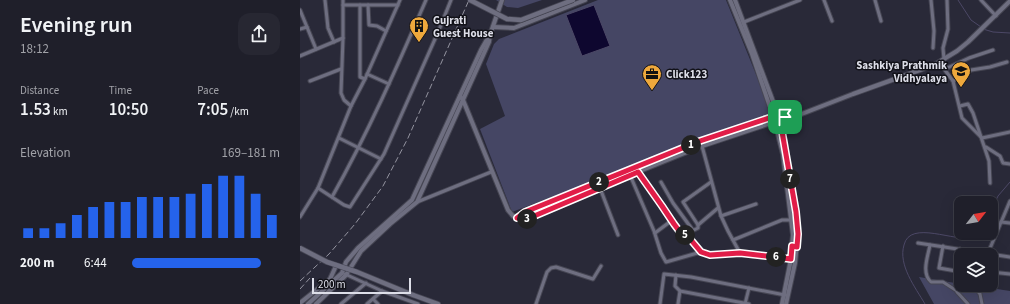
<!DOCTYPE html>
<meta charset="utf-8">
<style>
:root{--surface:#1f1f2a;--page:#272732;--text:#f1f3f6;--muted:#a1a2a8;--line:#3c3d47;--accent:#2563eb}
body{margin:0;font-family:"Source Sans 3",sans-serif;background:var(--page);color:var(--text);height:100vh;display:flex;flex-direction:column;font-size:15px;white-space:nowrap}
*{box-sizing:border-box;margin:0}
p{font-size:13px;color:var(--muted)}
.icon{flex:none;width:22px;height:22px;fill:none;stroke:currentColor;stroke-width:2;stroke-linecap:round;stroke-linejoin:round}
.map{position:relative;flex:1;overflow:hidden}
.side{display:flex;flex-direction:column;background:var(--surface);width:300px}
.side>*{flex:none}
.needle{width:26px;rotate:59deg}
.controls{position:absolute;left:654px;top:196px;display:grid;gap:8px}
.controls a{display:grid;place-items:center;width:44px;height:44px;border-radius:8px;background:var(--surface);box-shadow:0 4px 16px #0002,0 0 0 1px var(--line);font-size:20px}
.scale{position:absolute;left:12px;bottom:10px;width:99px;box-sizing:border-box;padding-left:4px;border:2px solid #dddee8;border-top:0;font-size:11px;line-height:14px;white-space:nowrap;color:#dddee8;-webkit-text-stroke:3px #121219;paint-order:stroke}
.pin{position:absolute;display:grid;place-items:center;width:34px;height:34px;color:#fff;margin:-17px;border-radius:8px;box-shadow:0 2px 6px #0006}
.km{position:absolute;width:20px;height:20px;margin:-10px;border-radius:50%;background:#222;color:#fff;font-size:11px;line-height:20px;text-align:center}
.round{display:grid;place-items:center;flex:none;width:42px;height:42px;border-radius:12px;background:var(--page)}
.overview{display:flex;align-items:center;justify-content:space-between;height:68px;padding:0 20px}
h1{font-size:22px;font-weight:600;line-height:30px}
.figures{display:grid;grid-template-columns:repeat(3,1fr);gap:6px;height:68px;padding:4px 20px}
.figures div{display:grid;align-content:center}
.figures b{font-size:17px;font-weight:600}
.figures small{font-size:11px;font-weight:400}
.figures p{font-size:11px}
.chart{height:112px;padding:8px 20px}
.chart p{display:flex;justify-content:space-between}
.chart svg{width:100%;height:72px;margin-top:4px;stroke:var(--accent);stroke-width:6}
ul{padding:0 20px;list-style:none;font-size:13px}
li{display:grid;grid-template-columns:64px 48px 1fr;align-items:center;height:30px}
li i{height:10px;border-radius:5px;background:var(--accent)}
main{display:flex;flex:1;min-height:0}
.map>svg:first-child{display:block}
</style>
<main>
<section class="side">
<div class="overview"><div><h1>Evening run</h1><p>18:12</p></div><a class="round"><svg class="icon" aria-label="share" viewBox="0 0 24 24"><path d="M12 15V3M7 8l5-5 5 5M5 13v7h14v-7"/></svg></a></div>
<div class="figures">
<div><p>Distance</p><b>1.53<small> km</small></b></div>
<div><p>Time</p><b>10:50</b></div>
<div><p>Pace</p><b>7:05<small> /km</small></b></div>
</div>
<div class="chart"><p><span>Elevation</span>169–181 m</p>
<svg viewBox="0 0 160 44" preserveAspectRatio="none"><path d="M5 44V38M15 44V38M25 44V35M35 44V30M45 44V25M55 44V22M65 44V22M75 44V19M85 44V19M95 44V19M105 44V17M115 44V11M125 44V6M135 44V6M145 44V17M155 44V30"/></svg>
</div>
<ul>
<li><b>200 m</b>6:44<i style="width:87%"></i></li>
</ul>
</section>
<div class="map">
<svg width="710" height="304" viewBox="0 0 710 304">
<rect width="100%" height="100%" fill="#292938"/>
<g fill="#454664">
<path d="M196,0H242L218,8L207,7Z"/>
<path d="M298,0H426L472,114L212,212L180,129L205,116L186,64L194,44L199,39Z"/>
<path d="M619,277L661,284V285H671L710,291V304H634Z"/>
</g>
<path fill="#0e072f" stroke="#4c4866" d="M294,5L310,46L282,56L266,15Z"/>
<g fill="none" stroke-linecap="round" stroke-linejoin="round">
<g stroke="#4c4866" stroke-width="1">
<path d="M658,0L671,20L681,27"/>
<path d="M683,29L693,32L710,33"/>
<path d="M691,211L698,196L710,182"/>
<path d="M625,304C615,287 598,265 604,245C610,219 656,243 672,237C674,236 675,234 676,233"/>
</g>
<defs>
<g id="minor">
<path d="M25,0L28,28L34,42"/>
<path d="M43,0V38L41,93L44,100L51,106"/>
<path d="M524,0L532,21"/>
<path d="M575,0L581,21"/>
<path d="M631,0L634,31L633,48"/>
<path d="M681,0L696,16"/>
<path d="M43,5H98"/>
<path d="M60,5V77L65,79"/>
<path d="M68,5L69,25L77,26L86,31"/>
<path d="M0,10L16,49"/>
<path d="M444,22L500,0"/>
<path d="M0,29L7,27"/>
<path d="M0,56L43,38"/>
<path d="M644,59L643,48L648,29L647,0"/>
<path d="M639,62L653,81L662,118L682,138L710,132"/>
<path d="M645,69L669,58L693,50"/>
<path d="M67,74L89,84"/>
<path d="M10,81L41,69"/>
<path d="M653,81L671,70L690,67L707,62"/>
<path d="M660,106L668,104L673,113L689,161L690,183"/>
<path d="M39,138L81,159"/>
<path d="M402,146L421,216L428,231L440,253"/>
<path d="M685,147H686L700,156L703,163L710,164"/>
<path d="M338,172L363,206L374,225L380,232L391,240L401,252L410,255L441,253L491,259"/>
<path d="M330,175L354,231L361,253L366,262L401,252"/>
<path d="M361,182L373,203L392,229L394,230L398,228V225"/>
<path d="M411,182L383,202L398,225L418,208"/>
<path d="M18,188L44,205L50,207L84,154L139,30L151,0"/>
<path d="M300,188L318,235"/>
<path d="M32,197C68,133 97,67 126,0"/>
<path d="M117,202L191,172"/>
<path d="M421,216L456,204"/>
<path d="M0,217L18,188L51,106L65,79L100,0"/>
<path d="M701,222L710,223"/>
<path d="M355,233L371,221"/>
<path d="M433,240L482,220H492"/>
<path d="M618,243L710,257"/>
<path d="M630,245C628,256 621,273 631,282H643L657,291"/>
<path d="M643,246L639,268L656,271L660,249"/>
<path d="M688,253L710,201"/>
<path d="M691,272L710,274"/>
<path d="M45,274L82,291L118,304"/>
<path d="M376,275L375,286L380,291L449,304"/>
<path d="M663,285L658,289L657,292L668,304"/>
<path d="M673,285L680,294L682,304"/>
<path d="M73,299L78,304"/>
<path d="M41,304L66,283"/>
<path d="M67,304L82,291"/>
<path d="M236,304L247,272L251,268L256,267L293,279L301,266"/>
<path d="M360,304L364,274L391,277L485,295"/>
<path d="M378,304L380,291"/>
<path d="M445,304L449,288"/>
</g>
<g id="tertiary">
<path d="M430,0L452,54L475,122L483,154L493,235L490,264L482,304"/>
<path d="M435,0L480,120L496,212L498,234L495,263L486,304"/>
<path d="M193,27L214,28L285,0"/>
<path d="M160,96L163,100L208,210L213,216L227,219L330,175L402,146L480,120L485,117"/>
<path d="M217,218L225,212L400,141L478,115L485,117L499,115L553,94L634,65L657,51L668,42L710,1"/>
<path d="M0,303L30,279L36,266"/>
<path d="M8,304L42,273L46,262L58,248L112,200L181,50L189,36"/>
<path d="M16,304L46,275L61,251L90,224L117,202L189,42L190,35L202,0"/>
</g>
<path id="secondary" d="M113,295L138,304"/>
</defs>
<use href="#minor" stroke="#464653" stroke-width="5"/>
<use href="#tertiary" stroke="#464653" stroke-width="6"/>
<use href="#secondary" stroke="#464653" stroke-width="6"/>
<use href="#minor" stroke="#6e6e80" stroke-width="3"/>
<use href="#tertiary" stroke="#6e6e80" stroke-width="4"/>
<use href="#secondary" stroke="#6e6e80" stroke-width="4.5"/>
<g stroke="#9494a0" stroke-width="1" stroke-dasharray="6 3" stroke-linecap="butt">
<path d="M0,281L29,254L55,224L83,186L108,138L169,0"/>
<path d="M0,289L10,278"/>
</g>
<defs>
<g id="secondary-bridge">
<path d="M170,0L207,19L221,20L273,0"/>
<path d="M0,248L27,262L57,272L113,295"/>
</g>
</defs>
<use href="#secondary-bridge" stroke="#464653" stroke-width="6" stroke-linecap="butt"/>
<use href="#secondary-bridge" stroke="#6e6e80" stroke-width="4.5"/>
</g>
<g fill="none" stroke-linecap="round" stroke-linejoin="round">
<defs>
<path id="route" d="M478,115L485,117L480,120L496,212L498,234L497,247L492,246L491,259L440,253L410,255L401,252L391,240L380,232L374,224L362,206L338,172L227,219L217,218L225,212L400,141Z"/>
</defs>
<use href="#route" stroke="#fff" stroke-width="8"/>
<use href="#route" stroke="#e11d48" stroke-width="5"/>
</g>
<defs>
<symbol id="building-pin" viewBox="-11 -11 22 30"><path d="M0 17L-7.5 6A9.5 9.5 0 1 1 7.5 6Z" fill="#eea83c" stroke="#121219"/><path d="M-4-6H4V6H1V3H-1V6H-4ZM-2.5-4.3h1.7v1.8h-1.7ZM.8-4.3h1.7v1.8H.8ZM-2.5-1h1.7V.8h-1.7ZM.8-1h1.7V.8H.8Z" fill="#111"/></symbol>
<symbol id="school-pin" viewBox="-11 -11 22 30"><path d="M0 17L-7.5 6A9.5 9.5 0 1 1 7.5 6Z" fill="#eea83c" stroke="#121219"/><path d="M0-5L7-2L0 1L-7-2ZM-4 1L0 2.5L4 1V4Q0 6-4 4Z" fill="#111"/></symbol>
<symbol id="office-pin" viewBox="-11 -11 22 30"><path d="M0 17L-7.5 6A9.5 9.5 0 1 1 7.5 6Z" fill="#eea83c" stroke="#121219"/><path d="M-6-3h4V-5.5h4V-3h4V5H-6ZM-1-4.5V-3h2v-1.5ZM-6 0V1H6V0Z" fill="#111"/></symbol>
</defs>
<g fill-rule="evenodd">
<use href="#building-pin" x="108" y="15" width="22" height="30"/>
<use href="#school-pin" x="650" y="60" width="22" height="30"/>
<use href="#office-pin" x="341" y="63" width="22" height="30"/>
</g>
<g text-anchor="middle" stroke-width="3" stroke-linejoin="round" paint-order="stroke">
<g font-size="11" font-weight="bold" fill="#dddee8" stroke="#121219" text-anchor="start">
<text x="133" y="24">Gujrati<tspan x="133" dy="13">Guest House</tspan></text>
<text x="647" y="69" text-anchor="end">Sashkiya Prathmik<tspan x="647" dy="13">Vidhyalaya</tspan></text>
<text x="366" y="78">Click123</text>
</g>
</g>
</svg>
<div class="controls">
<a><svg class="needle" viewBox="-14 -14 28 28"><path d="M0-13l5 13h-10z" fill="#e53935"/><path d="M0 13l5-13h-10z" fill="#a1a2a8"/></svg></a>
<a><svg class="icon" aria-label="layers" viewBox="0 0 24 24"><path d="M12 4l9 5-9 5-9-5zM3 14l9 5 9-5"/></svg></a>
</div>
<div class="scale">200 m</div>
<div class="pin" style="left:485px;top:117px;background:#1e9e55"><svg class="icon" aria-label="arrive" viewBox="0 0 24 24"><path d="M6 21V4h12l-3 4 3 4H6"/></svg></div>
<b class="km" style="left:391px;top:145px">1</b>
<b class="km" style="left:299px;top:182px">2</b>
<b class="km" style="left:227px;top:219px">3</b>
<b class="km" style="left:385px;top:235px">5</b>
<b class="km" style="left:476px;top:257px">6</b>
<b class="km" style="left:490px;top:179px">7</b>
</div>
</main>
